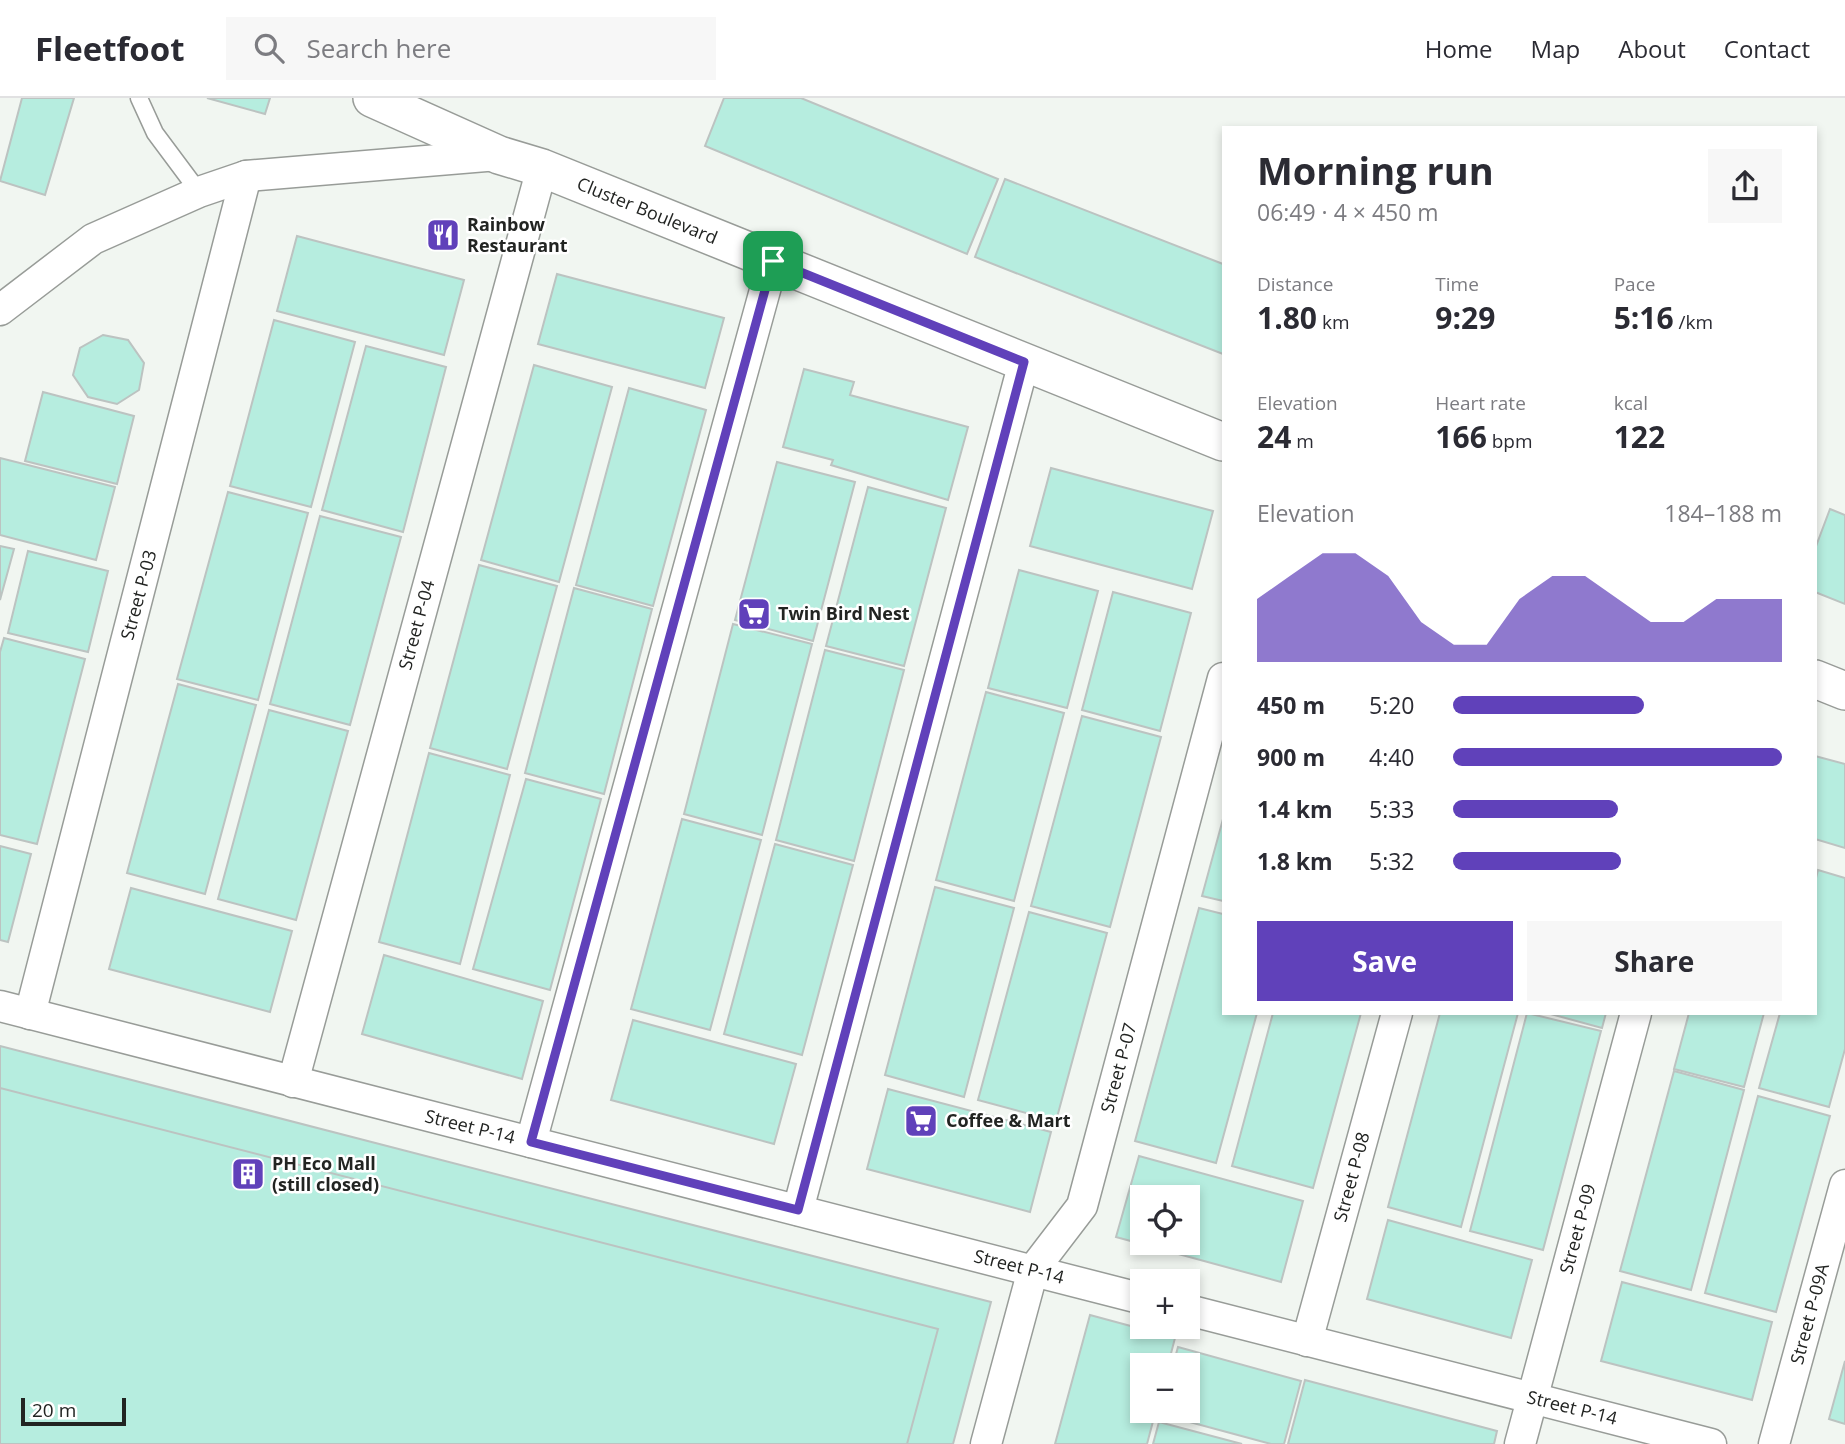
<!DOCTYPE html>
<meta charset="utf-8">
<style>
:root{--surface:#fff;--page:#f7f7f7;--text:#2b2b33;--muted:#7c7c81;--line:#e1e1e2;--accent:#6041ba}
body{margin:0;font-family:"Open Sans",sans-serif;background:var(--page);color:var(--text);height:100vh;display:flex;flex-direction:column;font-size:26px;white-space:nowrap}
*{box-sizing:border-box;margin:0}
p{font-size:23px;color:var(--muted)}
.icon{flex:none;width:38px;height:38px;fill:none;stroke:currentColor;stroke-width:2;stroke-linecap:round;stroke-linejoin:round}
.map{position:relative;flex:1;overflow:hidden}
.panel{position:absolute;left:1222px;top:28px;width:595px;height:889px;display:flex;flex-direction:column;background:var(--surface);border-radius:0px;box-shadow:0 4px 10px #0003}
.panel>*{flex:none}
.fabs{position:absolute;left:1130px;top:1087px;display:grid;gap:14px}
.fabs a{display:grid;place-items:center;width:70px;height:70px;border-radius:0px;background:var(--surface);box-shadow:0 4px 10px #0003;font-size:35px}
.scale{position:absolute;left:21px;bottom:18px;width:105px;box-sizing:border-box;padding-left:7px;border:4px solid #222422;border-top:0;font-size:19px;line-height:24px;white-space:nowrap;color:#222422;-webkit-text-stroke:5px #fff;paint-order:stroke}
.pin{position:absolute;display:grid;place-items:center;width:60px;height:60px;color:#fff;margin:-30px;border-radius:14px;box-shadow:0 4px 10px #0006}
.round{display:grid;place-items:center;flex:none;width:74px;height:74px;border-radius:0px;background:var(--page)}
.head{display:flex;align-items:center;justify-content:space-between;height:119px;padding:0 35px}
h1{font-size:38px;font-weight:700;line-height:52px}
.stats{display:grid;grid-template-columns:repeat(3,1fr);gap:10px;height:119px;padding:7px 35px}
.stats div{display:grid;align-content:center}
.stats b{font-size:30px;font-weight:700}
.stats small{font-size:19px;font-weight:400}
.stats p{font-size:19px}
.chart{height:196px;padding:14px 35px}
.chart p{display:flex;justify-content:space-between}
.chart svg{width:100%;height:126px;margin-top:7px;fill:var(--accent);opacity:.7}
.button{display:flex;gap:14px;margin-top:auto;padding:14px 35px}
.button a{flex:1;height:80px;border-radius:0px;background:var(--accent);color:#fff;font-size:28px;font-weight:700;line-height:80px;text-align:center}
.button a+a{background:var(--page);color:var(--text)}
ul{padding:0 35px;list-style:none;font-size:23px}
li{display:grid;grid-template-columns:112px 84px 1fr;align-items:center;height:52px}
li i{height:18px;border-radius:9px;background:var(--accent)}
header{display:flex;align-items:center;gap:42px;box-sizing:border-box;height:98px;padding:0 35px;background:var(--surface);border-bottom:2px solid var(--line)}
header strong{font-size:33px}
nav{display:flex;gap:38px;margin-inline-start:auto;font-size:24px}
.search{width:490px;height:63px;background:var(--page);display:flex;align-items:center;gap:18px;box-sizing:border-box;padding:0 24px;border-radius:0px;color:var(--muted);font-size:26px}
.map>svg:first-child{display:block}
</style>
<header>
<strong>Fleetfoot</strong>
<div class="search"><svg class="icon" aria-label="search" viewBox="0 0 24 24"><circle cx="10" cy="10" r="6"/><path d="M15 15l6 6"/></svg>Search here</div>
<nav><a>Home</a><a>Map</a><a>About</a><a>Contact</a></nav>
</header>
<div class="map">
<svg width="1845" height="1346" viewBox="0 0 1845 1346">
<rect width="100%" height="100%" fill="#f1f6f1"/>
<g fill="#b6eddf" stroke="#bcc3c1" stroke-width="2" fill-rule="evenodd">
<path d="M22,0H74L45,97L0,83Z"/>
<path d="M207,0H270L265,16Z"/>
<path d="M724,0H801L998,81L967,156L705,48Z"/>
<path d="M1005,81L1223,166V256L975,159Z"/>
<path d="M297,138L464,182L444,257L277,213Z"/>
<path d="M557,176L724,220L705,290L538,246Z"/>
<path d="M274,222L355,244L311,409L230,388Z"/>
<path d="M103,237L128,242L144,265L139,292L117,306L88,299L73,277L80,250Z"/>
<path d="M366,248L446,269L403,434L322,412Z"/>
<path d="M534,267L612,289L559,484L481,462Z"/>
<path d="M804,271L854,284L850,297L968,329L948,402L831,367L833,362L783,349Z"/>
<path d="M629,290L706,312L653,508L576,487Z"/>
<path d="M43,294L134,318L117,386L25,363Z"/>
<path d="M0,360L115,389L96,462L0,437Z"/>
<path d="M777,364L855,384L813,543L735,522Z"/>
<path d="M1051,370L1213,413L1192,491L1030,448Z"/>
<path d="M868,389L946,410L904,568L826,548Z"/>
<path d="M228,394L308,415L258,602L177,581Z"/>
<path d="M1830,411L1845,417V506L1815,494V451Z"/>
<path d="M320,418L401,439L350,627L270,606Z"/>
<path d="M0,448L14,451L0,502Z"/>
<path d="M28,453L108,473L88,554L8,535Z"/>
<path d="M479,467L557,488L507,671L430,650Z"/>
<path d="M1019,472L1098,493L1067,610L988,590Z"/>
<path d="M574,490L652,511L604,696L525,675Z"/>
<path d="M1113,494L1191,515L1160,633L1082,612Z"/>
<path d="M733,526L812,546L762,737L684,716Z"/>
<path d="M4,540L85,561L37,746L0,737V554Z"/>
<path d="M825,552L904,572L854,763L776,742Z"/>
<path d="M178,586L256,607L205,796L127,775Z"/>
<path d="M986,594L1064,615L1014,803L936,782Z"/>
<path d="M269,612L348,633L296,822L218,801Z"/>
<path d="M1082,618L1161,639L1110,829L1031,808Z"/>
<path d="M429,655L510,677L460,866L379,844Z"/>
<path d="M1815,658L1845,666V750L1815,741Z"/>
<path d="M526,681L601,701L550,892L473,871Z"/>
<path d="M682,721L761,742L710,932L631,911Z"/>
<path d="M1223,721V803L1202,798Z"/>
<path d="M775,746L853,767L802,957L724,936Z"/>
<path d="M0,748L31,756L8,844L0,842Z"/>
<path d="M1818,772L1845,780V951L1829,1009L1759,990L1780,915H1815V784Z"/>
<path d="M935,789L1014,810L964,999L885,977Z"/>
<path d="M131,790L292,833L270,914L109,871Z"/>
<path d="M1199,810L1223,816V915H1257L1216,1065L1135,1043Z"/>
<path d="M1029,814L1107,835L1056,1023L978,1002Z"/>
<path d="M384,857L543,903L522,981L362,936Z"/>
<path d="M1273,915H1361L1313,1090L1232,1068Z"/>
<path d="M1440,915H1518L1461,1129L1388,1109Z"/>
<path d="M1527,915L1601,933L1543,1152L1470,1133Z"/>
<path d="M1547,915H1606L1602,930Z"/>
<path d="M1689,915H1764L1744,989L1674,971Z"/>
<path d="M633,922L796,966L774,1046L611,1002Z"/>
<path d="M0,948L991,1204L953,1346H0Z"/>
<path d="M1674,973L1744,992L1691,1192L1620,1173Z"/>
<path d="M0,990L938,1231L907,1346H0Z"/>
<path d="M888,991L1051,1034L1030,1114L867,1071Z"/>
<path d="M1758,998L1830,1018L1776,1214L1705,1195Z"/>
<path d="M1139,1058L1303,1103L1281,1184L1116,1139ZM1143,1099H1188V1144H1143Z"/>
<path d="M1388,1122L1532,1162L1511,1240L1367,1201Z"/>
<path d="M1622,1184L1772,1224L1752,1302L1601,1263Z"/>
<path d="M1090,1217L1175,1240L1168,1267H1143V1312H1156L1147,1346H1055Z"/>
<path d="M1178,1249L1301,1283L1284,1346H1271L1160,1316L1161,1312H1188V1267H1173Z"/>
<path d="M1845,1263V1326L1829,1321Z"/>
<path d="M1305,1282L1497,1333L1494,1346H1288Z"/>
<path d="M1159,1324L1242,1346H1153Z"/>
</g>
<g fill="none" stroke-linecap="round" stroke-linejoin="round">
<defs>
<path id="service" d="M139,0L155,35L199,94"/>
<g id="minor">
<path d="M0,212L93,141L199,94L246,78L498,57"/>
<path d="M0,908L1143,1201"/>
<path d="M30,916L246,78"/>
<path d="M293,984L542,70"/>
<path d="M531,1044L773,163"/>
<path d="M798,1112L1024,264"/>
<path d="M1188,1212L1711,1346"/>
<path d="M1307,1243L1397,915"/>
<path d="M986,1346L1033,1172L1082,1108L1223,580"/>
<path d="M1520,1346L1636,915"/>
<path d="M1774,1346L1845,1087"/>
</g>
<g id="tertiary">
<path d="M372,0L499,57L542,70L1223,344"/>
<path d="M1815,581L1845,593"/>
</g>
</defs>
<use href="#service" stroke="#989c98" stroke-width="19"/>
<use href="#minor" stroke="#989c98" stroke-width="33"/>
<use href="#tertiary" stroke="#989c98" stroke-width="40"/>
<use href="#service" stroke="#fff" stroke-width="16"/>
<use href="#minor" stroke="#fff" stroke-width="30"/>
<use href="#tertiary" stroke="#fff" stroke-width="37"/>
</g>
<g fill="none" stroke-linecap="round" stroke-linejoin="round">
<defs>
<path id="route" d="M773,163L1024,264L798,1112L531,1044Z"/>
</defs>
<use href="#route" stroke="#fff" stroke-width="14"/>
<use href="#route" stroke="#6041ba" stroke-width="9"/>
</g>
<defs>
<symbol id="restaurant-square" viewBox="-11 -11 22 22"><rect x="-9" y="-9" width="18" height="18" rx="4" fill="#6041ba" stroke="#fff"/><path d="M-5-6h1v4h1v-4h1v4h1v-4h1v5L-1.5 .5V6h-2V.5L-5-1ZM5-6V6H3V1.5H1.5Q1.5-4 5-6Z" fill="#fff"/></symbol>
<symbol id="supermarket-square" viewBox="-11 -11 22 22"><rect x="-9" y="-9" width="18" height="18" rx="4" fill="#6041ba" stroke="#fff"/><path d="M-6-5.5h2.5l.6 2H6L4.5 2H-2.5L-4.4-4H-6ZM-1.5 3.2a1.3 1.3 0 1 0 .1 0ZM3 3.2a1.3 1.3 0 1 0 .1 0Z" fill="#fff"/></symbol>
<symbol id="building-square" viewBox="-11 -11 22 22"><rect x="-9" y="-9" width="18" height="18" rx="4" fill="#6041ba" stroke="#fff"/><path d="M-4-6H4V6H1V3H-1V6H-4ZM-2.5-4.3h1.7v1.8h-1.7ZM.8-4.3h1.7v1.8H.8ZM-2.5-1h1.7V.8h-1.7ZM.8-1h1.7V.8H.8Z" fill="#fff"/></symbol>
</defs>
<g fill-rule="evenodd">
<use href="#restaurant-square" x="424" y="118" width="38" height="38"/>
<use href="#supermarket-square" x="735" y="497" width="38" height="38"/>
<use href="#supermarket-square" x="902" y="1004" width="38" height="38"/>
<use href="#building-square" x="229" y="1057" width="38" height="38"/>
</g>
<g text-anchor="middle" stroke-width="5" stroke-linejoin="round" paint-order="stroke">
<g font-size="18" fill="#222422" stroke="#fff">
<text transform="translate(647 113) rotate(22)" y="6">Cluster Boulevard</text>
<text transform="translate(139 497) rotate(-75)" y="6">Street P-03</text>
<text transform="translate(417 527) rotate(-75)" y="6">Street P-04</text>
<text transform="translate(1119 970) rotate(-75)" y="6">Street P-07</text>
<text transform="translate(470 1029) rotate(14)" y="6">Street P-14</text>
<text transform="translate(1352 1079) rotate(-75)" y="6">Street P-08</text>
<text transform="translate(1578 1131) rotate(-75)" y="6">Street P-09</text>
<text transform="translate(1019 1169) rotate(14)" y="6">Street P-14</text>
<text transform="translate(1810 1216) rotate(-75)" y="6">Street P-09A</text>
<text transform="translate(1572 1310) rotate(14)" y="6">Street P-14</text>
</g>
<g font-size="18" font-weight="bold" fill="#222422" stroke="#fff" text-anchor="start">
<text x="467" y="133">Rainbow<tspan x="467" dy="21">Restaurant</tspan></text>
<text x="778" y="522">Twin Bird Nest</text>
<text x="946" y="1029">Coffee &amp; Mart</text>
<text x="272" y="1072">PH Eco Mall<tspan x="272" dy="21">(still closed)</tspan></text>
</g>
</g>
</svg>
<div class="fabs">
<a><svg class="icon" aria-label="locate" viewBox="0 0 24 24"><circle cx="12" cy="12" r="6"/><path d="M12 2v4M12 18v4M2 12h4M18 12h4"/></svg></a>
<a>+</a>
<a>−</a>
</div>
<div class="scale">20 m</div>
<div class="pin" style="left:773px;top:163px;background:#1e9e55"><svg class="icon" aria-label="arrive" viewBox="0 0 24 24"><path d="M6 21V4h12l-3 4 3 4H6"/></svg></div>
<section class="panel">
<div class="head"><div><h1>Morning run</h1><p>06:49 · 4 × 450 m</p></div><a class="round"><svg class="icon" aria-label="share" viewBox="0 0 24 24"><path d="M12 15V3M7 8l5-5 5 5M5 13v7h14v-7"/></svg></a></div>
<div class="stats">
<div><p>Distance</p><b>1.80<small> km</small></b></div>
<div><p>Time</p><b>9:29</b></div>
<div><p>Pace</p><b>5:16<small> /km</small></b></div>
</div>
<div class="stats">
<div><p>Elevation</p><b>24<small> m</small></b></div>
<div><p>Heart rate</p><b>166<small> bpm</small></b></div>
<div><p>kcal</p><b>122</b></div>
</div>
<div class="chart"><p><span>Elevation</span>184–188 m</p>
<svg viewBox="0 0 160 44" preserveAspectRatio="none"><path d="M0 44V22L10 14L20 6L30 6L40 14L50 30L60 38L70 38L80 22L90 14L100 14L110 22L120 30L130 30L140 22L150 22L160 22V44z"/></svg>
</div>
<ul>
<li><b>450 m</b>5:20<i style="width:58%"></i></li>
<li><b>900 m</b>4:40<i style="width:100%"></i></li>
<li><b>1.4 km</b>5:33<i style="width:50%"></i></li>
<li><b>1.8 km</b>5:32<i style="width:51%"></i></li>
</ul>
<div class="button"><a>Save</a><a>Share</a></div>
</section>
</div>
